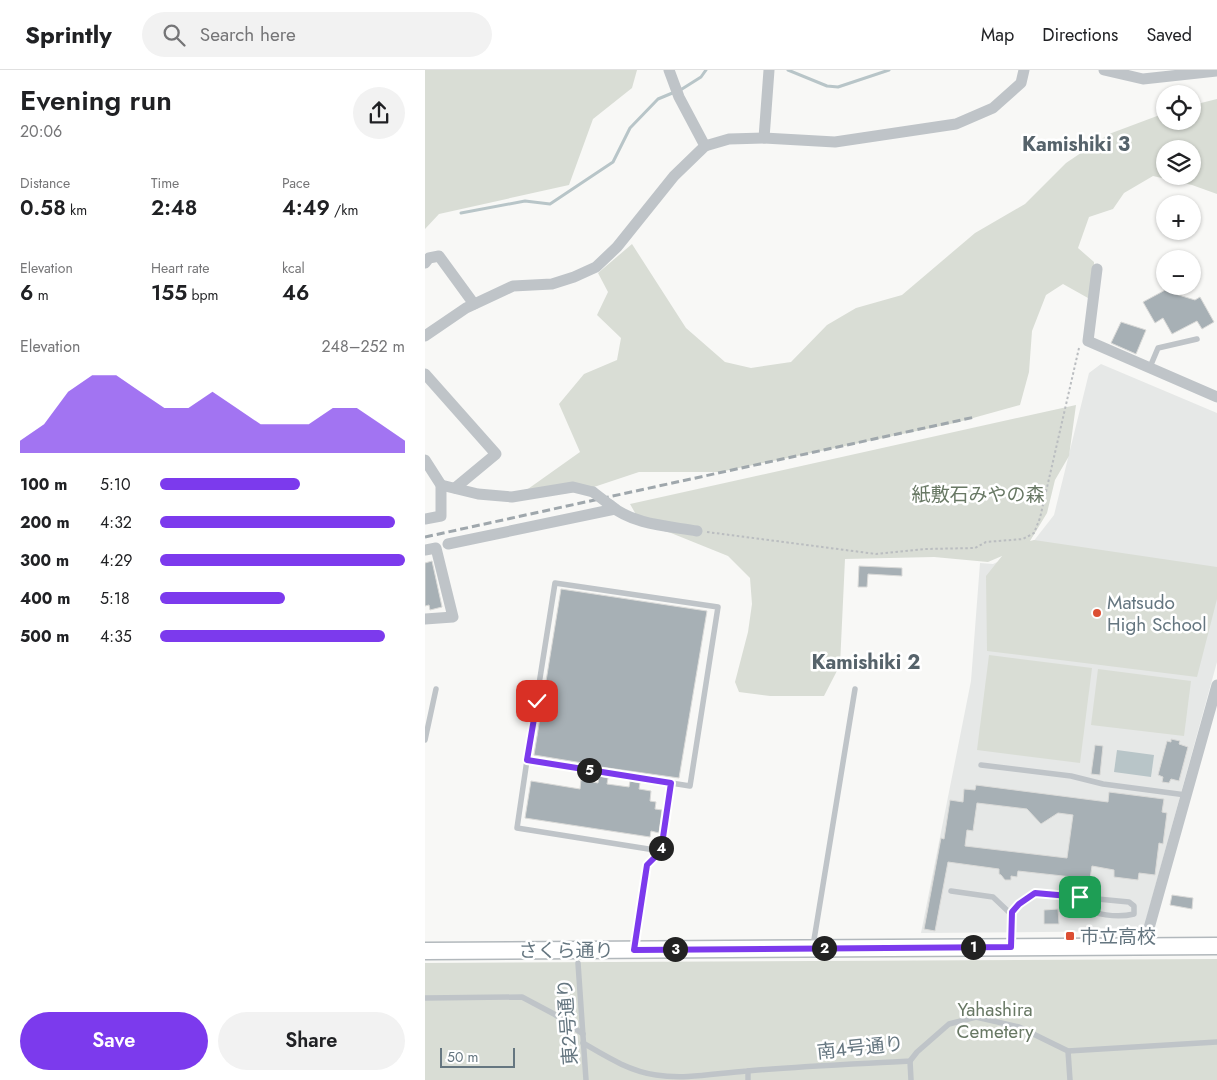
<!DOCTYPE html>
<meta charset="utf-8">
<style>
:root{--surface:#fff;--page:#f2f2f2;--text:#202124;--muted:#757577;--line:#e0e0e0;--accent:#7c3aed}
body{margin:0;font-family:Jost,"Noto Sans JP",sans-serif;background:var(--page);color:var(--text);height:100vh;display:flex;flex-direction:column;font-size:19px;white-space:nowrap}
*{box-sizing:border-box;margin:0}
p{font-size:16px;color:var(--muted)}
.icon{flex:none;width:28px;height:28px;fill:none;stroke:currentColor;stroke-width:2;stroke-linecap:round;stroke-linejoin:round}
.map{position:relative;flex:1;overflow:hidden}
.panel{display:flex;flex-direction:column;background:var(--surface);width:425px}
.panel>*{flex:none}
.tools{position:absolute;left:731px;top:15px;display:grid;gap:10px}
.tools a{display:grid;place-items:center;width:45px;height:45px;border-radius:50%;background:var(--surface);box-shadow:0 1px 4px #0004;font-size:25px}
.scale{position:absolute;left:15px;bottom:12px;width:75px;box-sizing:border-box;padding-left:5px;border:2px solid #657680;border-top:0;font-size:14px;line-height:18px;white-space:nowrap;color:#657680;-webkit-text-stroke:4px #fff;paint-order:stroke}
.pin{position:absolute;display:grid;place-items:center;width:42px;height:42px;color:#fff;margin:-21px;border-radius:10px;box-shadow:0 2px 8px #0006}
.km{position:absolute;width:25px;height:25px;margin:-12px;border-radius:50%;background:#222;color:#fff;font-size:14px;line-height:25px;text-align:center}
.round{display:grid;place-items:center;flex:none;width:52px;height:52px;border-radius:26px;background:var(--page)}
.summary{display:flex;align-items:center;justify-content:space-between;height:85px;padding:0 20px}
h1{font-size:28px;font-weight:600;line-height:38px}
.stats{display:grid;grid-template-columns:repeat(3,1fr);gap:8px;height:85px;padding:5px 20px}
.stats div{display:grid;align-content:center}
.stats b{font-size:21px;font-weight:600}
.stats small{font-size:14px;font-weight:400}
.stats p{font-size:14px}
.chart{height:140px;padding:10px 20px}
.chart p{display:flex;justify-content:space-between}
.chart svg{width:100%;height:90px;margin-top:5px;fill:var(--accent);opacity:.7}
.cta{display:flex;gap:10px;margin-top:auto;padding:10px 20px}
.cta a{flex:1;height:58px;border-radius:30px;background:var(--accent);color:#fff;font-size:20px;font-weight:600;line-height:58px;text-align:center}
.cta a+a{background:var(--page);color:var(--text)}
ul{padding:0 20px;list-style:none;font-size:16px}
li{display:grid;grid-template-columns:80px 60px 1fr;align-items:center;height:38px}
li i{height:12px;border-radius:6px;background:var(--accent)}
header{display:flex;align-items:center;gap:30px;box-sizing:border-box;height:70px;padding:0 25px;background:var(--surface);border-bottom:1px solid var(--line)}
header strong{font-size:24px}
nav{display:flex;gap:28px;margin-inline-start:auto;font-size:18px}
.search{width:350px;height:45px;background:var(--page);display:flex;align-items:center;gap:12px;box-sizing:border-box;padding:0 18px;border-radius:28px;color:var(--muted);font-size:19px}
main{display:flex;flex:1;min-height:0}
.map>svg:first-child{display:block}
</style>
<header>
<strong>Sprintly</strong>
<div class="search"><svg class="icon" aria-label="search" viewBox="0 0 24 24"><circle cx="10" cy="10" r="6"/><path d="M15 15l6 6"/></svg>Search here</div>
<nav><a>Map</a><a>Directions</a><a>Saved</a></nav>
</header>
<main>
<section class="panel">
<div class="summary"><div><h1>Evening run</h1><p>20:06</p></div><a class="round"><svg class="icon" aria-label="share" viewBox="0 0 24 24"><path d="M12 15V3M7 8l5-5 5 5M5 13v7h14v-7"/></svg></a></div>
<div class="stats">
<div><p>Distance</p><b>0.58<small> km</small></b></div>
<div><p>Time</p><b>2:48</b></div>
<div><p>Pace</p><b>4:49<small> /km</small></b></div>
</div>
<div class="stats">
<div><p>Elevation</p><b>6<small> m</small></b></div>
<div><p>Heart rate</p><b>155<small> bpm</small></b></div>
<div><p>kcal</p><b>46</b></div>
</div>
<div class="chart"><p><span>Elevation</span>248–252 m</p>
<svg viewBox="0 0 160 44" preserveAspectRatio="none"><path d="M0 44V38L10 30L20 14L30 6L40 6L50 14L60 22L70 22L80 14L90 22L100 30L110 30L120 30L130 22L140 22L150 30L160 38V44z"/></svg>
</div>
<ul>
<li><b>100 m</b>5:10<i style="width:57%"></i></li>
<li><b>200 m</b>4:32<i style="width:96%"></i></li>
<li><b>300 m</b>4:29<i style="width:100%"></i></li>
<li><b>400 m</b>5:18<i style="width:51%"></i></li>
<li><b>500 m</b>4:35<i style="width:92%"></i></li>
</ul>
<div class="cta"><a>Save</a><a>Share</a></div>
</section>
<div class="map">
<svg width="792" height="1010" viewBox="0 0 792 1010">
<rect width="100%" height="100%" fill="#f8f8f6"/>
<path fill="#e6e8e7" d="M676,294L792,343V592L718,861L496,863L546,611L555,493L568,494L604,477L629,445L664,303Z"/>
<g fill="#d9ddd5" fill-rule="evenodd">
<path d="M0,0H212L207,18L168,49L144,115L14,144L0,159Z"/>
<path d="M792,29V124L767,115L728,106L699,123L688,139L664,147L653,178L669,192L670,221L663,228L638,214L621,225L607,261L604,302L595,335L530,353L295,402H214L157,421L86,431L155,382L134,334L159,304L192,290L196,268L172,245L183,222L173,203L207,174L261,258L300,292L326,298L366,292L402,255L431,238L477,225L550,163L600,134L641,93L684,64L740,43V51H768V35ZM740,79H768V106H740Z"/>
<path d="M651,335L644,386L630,410L622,443L605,471L609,470L792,497V529L772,607L562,581L561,506L577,486L563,492L509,487L420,489L415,595L399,626H345L314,622L310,612L323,562L327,534L325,508L303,486L246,463L217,455L205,434Z"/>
<path d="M564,585L667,598L655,693L552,680Z"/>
<path d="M673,599L766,611L759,666L666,655Z"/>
<path d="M792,889V1010H0V893Z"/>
</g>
<path fill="#b8c5c8" d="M692,680L729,685L726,707L689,702Z"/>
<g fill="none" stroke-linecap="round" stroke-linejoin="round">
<g stroke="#b8c5c8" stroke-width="3">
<path d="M363,0L402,16L413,17L464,0"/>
<path d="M36,143L100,131L125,134L188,92L205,58L233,29L257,19L276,7L281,0"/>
</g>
</g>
<g fill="#a7b0b5" stroke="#dadad8" fill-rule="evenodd">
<path d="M744,218L747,223L770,230L775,227L789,252L777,259L772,251L747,264L738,248L730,253L718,232Z"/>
<path d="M696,252L721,260L711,284L686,273Z"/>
<path d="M7,491L17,537L5,540L4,535L0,536V493Z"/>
<path d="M434,496L477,498V506L443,504L442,517H433Z"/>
<path d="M136,519L282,541L254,708L176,697V696L109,685Z"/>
<path d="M746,669L755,671L754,674L763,677L754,711L746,709L744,713L737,712L738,707L733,705L742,671L746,672Z"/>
<path d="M670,675L678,676L675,705L666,704Z"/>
<path d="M174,706L183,708L182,714L204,717L205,711L215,713L214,719L226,721L225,731L231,732L230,739L237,740L234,763L226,761L225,767L100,748L106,711L155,719L156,710L173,713Z"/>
<path d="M551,715L683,732L684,722L739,729L737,742L742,743L738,774L734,773L730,805L714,803L713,810L689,807V800L667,796L665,809L593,801L592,807L586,806V810H580L576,805L574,804V799L523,792L510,861L499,859L516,768L519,769L525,730L538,732L539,719L550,720ZM552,733L602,739L616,754L633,743L648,745L642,788L540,776L542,760L548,761Z"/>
<path d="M747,825L768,828L767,839L745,835Z"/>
<path d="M633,839L634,854H619V840Z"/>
</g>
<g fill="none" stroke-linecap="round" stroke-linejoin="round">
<defs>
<path id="secondary" d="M0,881L792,876"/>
</defs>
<use href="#secondary" stroke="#b2b8bc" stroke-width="19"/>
<path stroke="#babdc0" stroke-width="2" stroke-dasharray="2.5 2.5" stroke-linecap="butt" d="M282,462L451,484L500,479L550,478L561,472L598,469L609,463L615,448L654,278"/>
<g stroke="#bfc4c8" stroke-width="5.5">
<path d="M725,297L733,278L772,269"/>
<path d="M0,670L11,619"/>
<path d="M102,690L130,513L293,537L265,716L246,713"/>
<path d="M556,695L646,706L678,714L761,725"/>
<path d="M526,821L568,827L587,845"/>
<path d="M586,875L587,842L594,834L610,823L704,832L709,836V844C693,848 668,845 655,836V827"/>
<path d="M388,876L430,619"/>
<path d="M209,878L222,795L236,781L246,713L102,690L92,758L236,781"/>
<path d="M153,893L161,1010"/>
<path d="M0,928L97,927L129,944L158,964"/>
<path d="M158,973C182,987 204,1001 231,1005C261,1010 292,1003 322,1001C376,996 431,994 485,991L492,982L524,954L551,947L594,957L643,981L792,972"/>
<path d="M643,981L645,1010"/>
<path d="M485,991L486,1010"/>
<path d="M323,1001V1010"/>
</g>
<g stroke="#bfc4c8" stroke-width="11">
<path d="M679,0L718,9L792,1"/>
<path d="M339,68L344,0"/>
<path d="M280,76L304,69L339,68L410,72L531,54L568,38L596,13L599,0"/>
<path d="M0,193L4,188L14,186L49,234"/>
<path d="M672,199L663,271L792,327"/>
<path d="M0,266L41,238L88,216L127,214L149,207L171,197L192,177L249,106L280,76L254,27L244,0"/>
<path d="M0,304L71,384L30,418"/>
<path d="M0,390L16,415V446L0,449"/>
<path d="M16,415L53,424L87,427L148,417L168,422"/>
<path d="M185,435C208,455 244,456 272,461"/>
<path d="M23,474L190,439"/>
<path d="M0,480L11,478L28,547L0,549"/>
<path d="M719,876L792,615"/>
</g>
<use href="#secondary" stroke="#fff" stroke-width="16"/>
<path stroke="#9fa7ac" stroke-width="3" stroke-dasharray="8 4" stroke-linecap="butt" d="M0,467L550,347"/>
<path stroke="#bfc4c8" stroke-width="11" d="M168,422L185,435"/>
</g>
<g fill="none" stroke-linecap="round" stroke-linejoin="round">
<defs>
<path id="route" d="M112,631L102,690L246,713L236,781L222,795L209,880L586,877L587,842L594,834L610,823L655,827"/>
</defs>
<use href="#route" stroke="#fff" stroke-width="10"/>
<use href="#route" stroke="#7c3aed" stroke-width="6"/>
</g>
<g fill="#dc4f33" stroke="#fff" stroke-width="2">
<circle cx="672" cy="543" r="5"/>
<rect x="640" y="861" width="10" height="10" rx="2.5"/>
</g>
<g text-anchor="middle" stroke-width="5" stroke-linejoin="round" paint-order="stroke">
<g font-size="19" fill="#687864" stroke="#fff">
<text x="553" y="431">紙敷石みやの森</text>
<text x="570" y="946">Yahashira<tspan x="570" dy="22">Cemetery</tspan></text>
</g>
<g font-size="19" fill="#657680" stroke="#fff" text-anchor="start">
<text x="682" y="539">Matsudo<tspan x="682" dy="22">High School</tspan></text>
<text x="655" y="873">市立高校</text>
</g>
<g font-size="19" fill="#657680" stroke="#fff">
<text x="141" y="887">さくら通り</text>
<text transform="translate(142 952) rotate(-94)" y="7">東2号通り</text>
<text transform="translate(435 977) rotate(-6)" y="7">南4号通り</text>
</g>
<g font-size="20" font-weight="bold" fill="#56636b" stroke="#fff">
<text x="651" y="81">Kamishiki 3</text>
<text x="441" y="599">Kamishiki 2</text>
</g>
</g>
</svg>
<div class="tools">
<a><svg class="icon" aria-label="locate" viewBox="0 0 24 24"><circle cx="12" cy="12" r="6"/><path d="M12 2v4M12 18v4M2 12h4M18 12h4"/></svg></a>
<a><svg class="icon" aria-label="layers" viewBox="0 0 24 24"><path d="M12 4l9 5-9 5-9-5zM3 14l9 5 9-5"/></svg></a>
<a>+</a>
<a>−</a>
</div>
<div class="scale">50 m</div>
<div class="pin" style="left:655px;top:827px;background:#1e9e55"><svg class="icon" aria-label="arrive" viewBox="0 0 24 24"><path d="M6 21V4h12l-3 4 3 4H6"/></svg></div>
<div class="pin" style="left:112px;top:631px;background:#d93025"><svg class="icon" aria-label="check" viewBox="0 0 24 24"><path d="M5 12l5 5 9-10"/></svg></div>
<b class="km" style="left:548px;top:877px">1</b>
<b class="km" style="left:399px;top:878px">2</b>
<b class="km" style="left:250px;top:879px">3</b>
<b class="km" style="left:236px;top:778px">4</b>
<b class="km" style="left:164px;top:700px">5</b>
</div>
</main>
